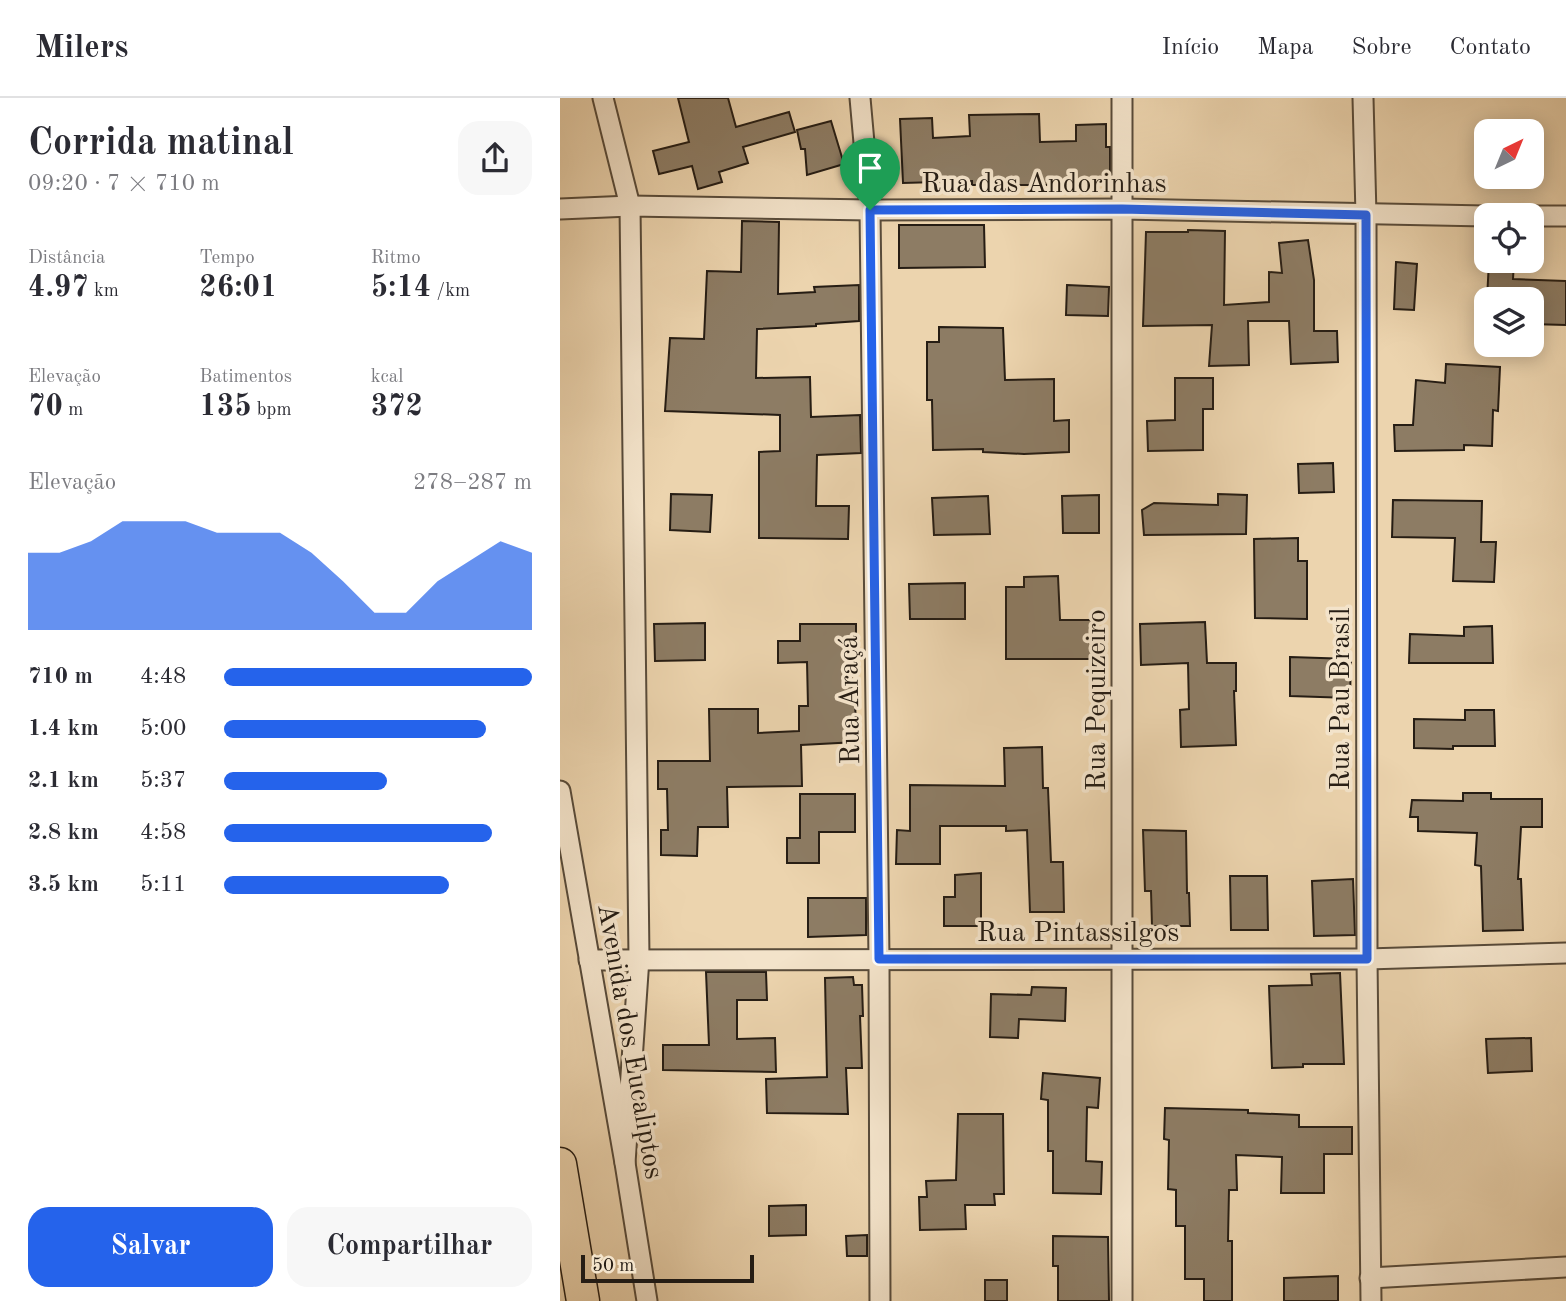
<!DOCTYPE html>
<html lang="pt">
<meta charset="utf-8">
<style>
:root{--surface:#fff;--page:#f7f7f7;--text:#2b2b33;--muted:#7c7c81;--line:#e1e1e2;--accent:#2563eb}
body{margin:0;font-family:"Old Standard TT",serif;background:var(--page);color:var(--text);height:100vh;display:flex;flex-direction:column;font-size:26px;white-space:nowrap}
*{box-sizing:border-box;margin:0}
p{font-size:23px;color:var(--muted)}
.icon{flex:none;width:38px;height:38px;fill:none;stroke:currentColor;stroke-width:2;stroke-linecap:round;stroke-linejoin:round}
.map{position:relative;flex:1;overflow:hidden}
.sheet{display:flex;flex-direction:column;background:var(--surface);width:560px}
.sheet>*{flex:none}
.needle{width:46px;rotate:43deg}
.controls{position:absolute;left:914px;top:21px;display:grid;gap:14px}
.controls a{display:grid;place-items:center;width:70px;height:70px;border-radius:14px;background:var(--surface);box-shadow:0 4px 18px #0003;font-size:35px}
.scale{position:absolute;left:21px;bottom:18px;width:173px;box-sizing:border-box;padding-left:7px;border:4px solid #261d14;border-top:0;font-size:19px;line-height:24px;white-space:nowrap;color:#261d14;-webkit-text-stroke:5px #f3e3ca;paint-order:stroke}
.pin{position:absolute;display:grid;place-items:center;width:60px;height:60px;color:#fff;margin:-72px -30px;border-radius:50% 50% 50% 0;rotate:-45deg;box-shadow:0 0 7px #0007}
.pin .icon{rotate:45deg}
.round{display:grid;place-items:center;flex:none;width:74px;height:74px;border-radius:21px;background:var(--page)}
.head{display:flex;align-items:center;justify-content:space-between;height:119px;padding:0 28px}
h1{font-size:38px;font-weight:800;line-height:52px}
.metrics{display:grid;grid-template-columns:repeat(3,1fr);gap:10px;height:119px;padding:7px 28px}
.metrics div{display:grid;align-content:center}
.metrics b{font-size:30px;font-weight:800}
.metrics small{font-size:19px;font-weight:400}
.metrics p{font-size:19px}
.chart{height:196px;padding:14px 28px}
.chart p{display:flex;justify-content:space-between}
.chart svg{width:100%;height:126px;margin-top:7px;fill:var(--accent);opacity:.7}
.action{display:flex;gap:14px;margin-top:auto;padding:14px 28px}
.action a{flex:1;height:80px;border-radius:21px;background:var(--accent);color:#fff;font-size:28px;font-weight:800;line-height:80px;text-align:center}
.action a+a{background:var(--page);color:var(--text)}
ul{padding:0 28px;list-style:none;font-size:23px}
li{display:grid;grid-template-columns:112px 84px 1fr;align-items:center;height:52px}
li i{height:18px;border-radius:9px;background:var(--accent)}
header{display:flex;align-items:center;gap:42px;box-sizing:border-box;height:98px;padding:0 35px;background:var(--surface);border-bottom:2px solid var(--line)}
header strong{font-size:33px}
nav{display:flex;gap:38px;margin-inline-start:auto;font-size:24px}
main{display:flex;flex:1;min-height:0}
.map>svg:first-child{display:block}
</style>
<header>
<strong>Milers</strong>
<nav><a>Início</a><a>Mapa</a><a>Sobre</a><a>Contato</a></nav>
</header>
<main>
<section class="sheet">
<div class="head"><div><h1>Corrida matinal</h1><p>09:20 · 7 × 710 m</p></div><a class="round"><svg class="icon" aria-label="share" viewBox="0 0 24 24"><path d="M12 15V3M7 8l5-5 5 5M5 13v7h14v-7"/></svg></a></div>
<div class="metrics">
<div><p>Distância</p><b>4.97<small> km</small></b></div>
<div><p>Tempo</p><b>26:01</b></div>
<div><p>Ritmo</p><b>5:14<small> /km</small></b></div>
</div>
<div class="metrics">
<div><p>Elevação</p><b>70<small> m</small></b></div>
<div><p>Batimentos</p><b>135<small> bpm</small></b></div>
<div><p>kcal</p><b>372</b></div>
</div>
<div class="chart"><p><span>Elevação</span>278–287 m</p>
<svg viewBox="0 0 160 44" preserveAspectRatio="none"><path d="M0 44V17L10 17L20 13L30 6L40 6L50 6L60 10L70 10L80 10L90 17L100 27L110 38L120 38L130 27L140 20L150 13L160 17V44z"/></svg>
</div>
<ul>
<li><b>710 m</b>4:48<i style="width:100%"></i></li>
<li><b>1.4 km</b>5:00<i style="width:85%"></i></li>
<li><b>2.1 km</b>5:37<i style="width:53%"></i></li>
<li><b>2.8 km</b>4:58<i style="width:87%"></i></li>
<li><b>3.5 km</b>5:11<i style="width:73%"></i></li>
</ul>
<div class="action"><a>Salvar</a><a>Compartilhar</a></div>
</section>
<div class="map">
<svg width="1006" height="1203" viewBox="0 0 1006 1203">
<rect width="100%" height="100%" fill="#ecd4ae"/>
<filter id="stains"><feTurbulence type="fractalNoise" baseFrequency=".00286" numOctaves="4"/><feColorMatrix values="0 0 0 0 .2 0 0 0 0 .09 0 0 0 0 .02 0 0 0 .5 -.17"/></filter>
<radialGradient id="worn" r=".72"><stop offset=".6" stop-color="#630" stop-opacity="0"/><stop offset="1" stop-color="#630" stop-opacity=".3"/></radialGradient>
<g fill="#8d7c64" stroke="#261d14" stroke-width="2">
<path d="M118,0H168L176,29L229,14L235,34L183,49L188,65L159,74L162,84L138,91L132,68L99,76L93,53L129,44Z"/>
<path d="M479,16L480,44L516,43V27L546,26V49H550V87H412V83L343,85L340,21L372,20L373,40L410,38L409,17Z"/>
<path d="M271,23L284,66L247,77L245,51H241L237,32Z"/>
<path d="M182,123L219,124L218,196L255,194L254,189L299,187V223L256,226V228L197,231L196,280L250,279L251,319L300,317L301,355L257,357L256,408H289L288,441L199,440V354L220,353V317L105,313L110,240L144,241L147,173L181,174Z"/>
<path d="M339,127H424L425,169L339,170Z"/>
<path d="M628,132L665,133L664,207L709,204V174L722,175L719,145L748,142L754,182V233H777L778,264L731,266L729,223H688L689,267L649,268L652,227L583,228L586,134H628Z"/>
<path d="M929,163H954L953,181L1006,183V227L971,226V201H927Z"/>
<path d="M836,164L857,166L854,212L834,211Z"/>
<path d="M507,187L549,189L548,218L506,217Z"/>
<path d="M379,229L443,230L445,282L494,281V323L509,322V354L464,356L423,354V351L373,352L372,302H367V244H379Z"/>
<path d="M886,266L940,269L938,313L933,312L932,348L904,347V352L835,353L834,327H853L856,282L885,285Z"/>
<path d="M615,280H653V311H643V352L588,353L587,323L615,322Z"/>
<path d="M773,365L774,394L739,395L738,366Z"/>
<path d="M111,396L152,397L150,434L110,432Z"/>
<path d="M658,396L687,397L686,436L584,437L582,412L594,405L658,407Z"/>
<path d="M539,397V435H503L502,398Z"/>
<path d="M428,398L430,436L374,437L372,400Z"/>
<path d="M833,402L922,403L921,444H936L934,484L893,483L895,440L832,439Z"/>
<path d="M738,440V463H747V521L695,520L694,441Z"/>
<path d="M498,478L500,522H531L532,561H446V489H464V479Z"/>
<path d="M405,485V521H350L349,486Z"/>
<path d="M645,524L647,565H676V593H674L676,647L621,649L620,612L629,611L628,565L581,567L580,526Z"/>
<path d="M145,525V562L95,563L94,526Z"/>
<path d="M240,526H296V564H291L292,606H295L297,644L241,647L242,688L167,689L168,729H138L137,758L101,757V732H108L107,691H98V663H150L149,611H198V635L239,633V608H248L247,564L218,565V543H240Z"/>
<path d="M932,528L933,565H849L850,536L904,538V529Z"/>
<path d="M730,559L791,561L790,600L730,598Z"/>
<path d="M905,612H934L935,648H893V651L854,650V621L905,622Z"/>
<path d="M482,649L483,690H488L491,764H503L504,814H470L467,732L446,733V728H380V766H336L337,732L350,733V687L445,688L444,650Z"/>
<path d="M903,695H931V701H982V729H961L958,781H961L963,832L923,833L921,768L915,767L917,735L858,733V719H850L852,702L903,703Z"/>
<path d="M240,696H295V734H259V765H227V740H240Z"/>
<path d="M583,732L626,733L627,795H629L630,828H592L591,793H585Z"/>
<path d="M421,775V828H384V799H395V777Z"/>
<path d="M670,778H707L708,832H671Z"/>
<path d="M793,781L795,837L754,838L752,783Z"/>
<path d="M248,800H306V837L248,839Z"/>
<path d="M146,874H206L207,902H177V941L215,940L216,974L103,972V947H149Z"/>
<path d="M780,875L784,966H743V969L712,970L709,888L752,887L751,876Z"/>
<path d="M293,879L294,887H302L303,918H300L302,970H286L288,1016L207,1015L206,981L267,979L265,880Z"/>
<path d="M472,889L506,890L505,923L459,921L458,940L430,939L431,896L471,897Z"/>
<path d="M971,940L972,973L928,975L926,941Z"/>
<path d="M483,975L540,980L538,1010L527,1009L526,1063L542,1064L541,1096L493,1095V1053H488V1002L481,1001Z"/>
<path d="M605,1010L688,1012V1015L739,1017V1029H792V1056H764V1095H721L722,1059L676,1057L677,1092H669L668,1143H672V1203H644V1181H625V1128H616V1092L608,1091L609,1042L604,1041Z"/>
<path d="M398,1016H443L444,1096H434L435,1107H405L406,1131L360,1132L359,1099H367L366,1083L396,1082Z"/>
<path d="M246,1107V1137L209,1138V1108Z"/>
<path d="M307,1137V1158H287L286,1138Z"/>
<path d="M493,1138L548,1139L549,1203H498V1168H493Z"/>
<path d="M778,1178V1203H724V1180Z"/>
<rect x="425" y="1182" width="22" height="21"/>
</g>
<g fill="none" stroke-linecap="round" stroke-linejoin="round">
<defs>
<g id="street">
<path d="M43,0L70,108L79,860L65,1065"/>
<path d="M300,0L310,112L319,861L320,1203"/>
<path d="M803,0L806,117L807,861L811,1203"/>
<path d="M0,111L70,108L310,112L562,111L926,118"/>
<path d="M971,118H1006"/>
<path d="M0,693L65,1065L87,1203"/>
<path d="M29,862L807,861L1006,855"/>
<path d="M810,1180L1006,1169"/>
<path d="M562,1203V0"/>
</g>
<path id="primary" d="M0,1066L23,1203"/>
</defs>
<use href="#street" stroke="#584b3a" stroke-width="23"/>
<use href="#primary" stroke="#261d14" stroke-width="35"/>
<use href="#street" stroke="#f3e3ca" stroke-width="19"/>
<use href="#primary" stroke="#ecd4ae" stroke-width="32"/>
</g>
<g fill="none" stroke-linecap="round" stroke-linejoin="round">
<defs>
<path id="route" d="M562,111L806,117L807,861H319L310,112Z"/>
</defs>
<use href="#route" stroke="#fff" stroke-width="14"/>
<use href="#route" stroke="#2563eb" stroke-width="9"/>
</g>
<g text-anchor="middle" stroke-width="7" stroke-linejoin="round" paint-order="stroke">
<g font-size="28" fill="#261d14" stroke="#f3e3ca">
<text x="484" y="94">Rua das Andorinhas</text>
<text transform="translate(779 601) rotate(-90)" y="10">Rua Pau Brasil</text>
<text transform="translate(288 602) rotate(-91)" y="10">Rua Araçá</text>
<text transform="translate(535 602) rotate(-90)" y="10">Rua Pequizeiro</text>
<text x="518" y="843">Rua Pintassilgos</text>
<text transform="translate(72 943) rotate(80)" y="10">Avenida dos Eucaliptos</text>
</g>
</g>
<rect width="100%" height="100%" filter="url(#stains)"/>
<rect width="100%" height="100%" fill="url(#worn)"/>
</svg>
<div class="controls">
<a><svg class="needle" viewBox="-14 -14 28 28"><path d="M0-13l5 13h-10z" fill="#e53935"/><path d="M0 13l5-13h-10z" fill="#7c7c81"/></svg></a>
<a><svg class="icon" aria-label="locate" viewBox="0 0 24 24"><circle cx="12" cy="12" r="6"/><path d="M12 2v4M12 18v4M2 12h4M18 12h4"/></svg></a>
<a><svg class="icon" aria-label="layers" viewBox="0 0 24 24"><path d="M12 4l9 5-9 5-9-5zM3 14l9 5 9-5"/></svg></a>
</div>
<div class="scale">50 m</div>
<div class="pin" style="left:310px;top:112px;background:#1e9e55"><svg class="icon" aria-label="arrive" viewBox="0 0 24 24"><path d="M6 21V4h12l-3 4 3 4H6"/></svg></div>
</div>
</main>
